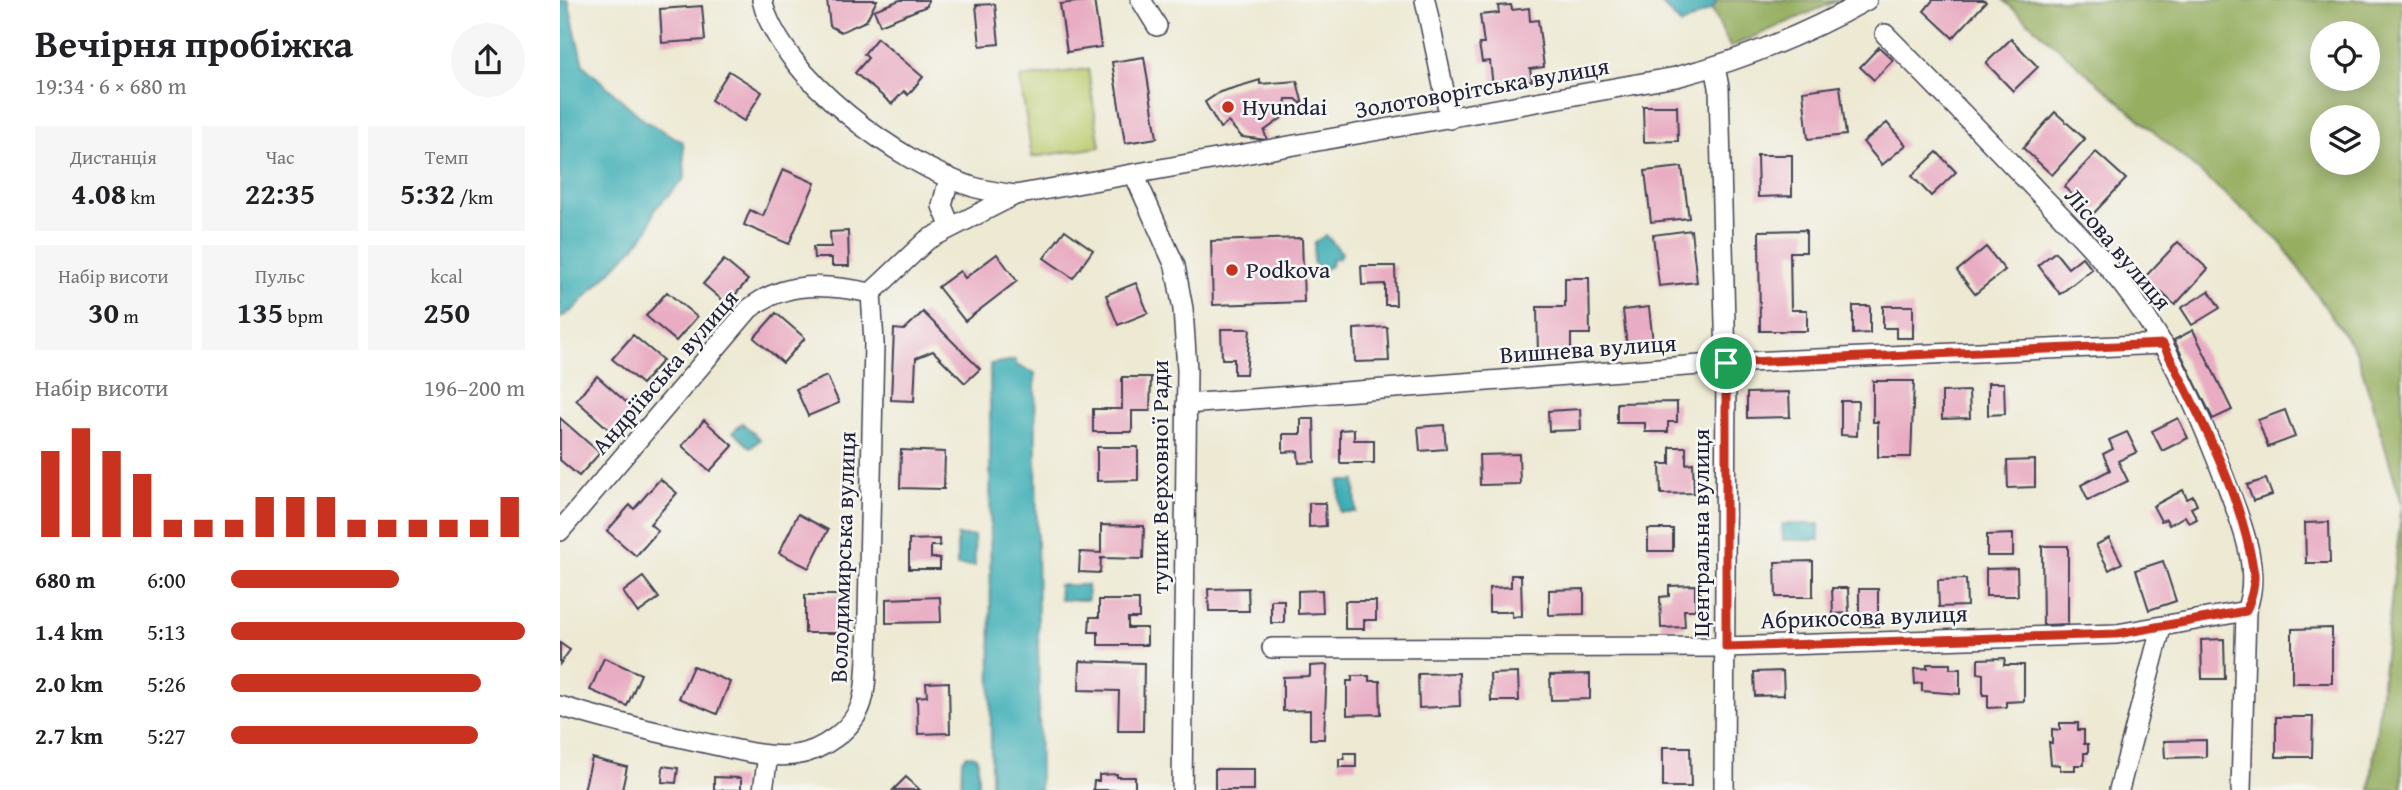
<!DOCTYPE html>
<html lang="uk">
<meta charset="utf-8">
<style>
:root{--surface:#fff;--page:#f6f6f6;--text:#202124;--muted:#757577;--accent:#c8321e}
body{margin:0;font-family:"Gentium Book Plus",serif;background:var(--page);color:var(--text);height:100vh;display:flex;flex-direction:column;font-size:26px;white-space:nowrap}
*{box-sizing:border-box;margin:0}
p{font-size:23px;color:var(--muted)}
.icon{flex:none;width:38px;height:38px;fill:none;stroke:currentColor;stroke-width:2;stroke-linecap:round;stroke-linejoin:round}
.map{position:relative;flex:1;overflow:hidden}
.drawer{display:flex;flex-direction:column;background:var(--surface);width:560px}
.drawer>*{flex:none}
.controls{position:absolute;left:1750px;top:21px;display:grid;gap:14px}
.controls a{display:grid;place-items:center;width:70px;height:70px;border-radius:50%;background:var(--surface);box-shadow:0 4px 18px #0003;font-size:35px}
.pin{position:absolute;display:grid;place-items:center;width:60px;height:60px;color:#fff;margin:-30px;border:4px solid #fff;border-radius:50%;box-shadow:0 2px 7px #0007}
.round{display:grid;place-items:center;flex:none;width:74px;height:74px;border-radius:37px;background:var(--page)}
.head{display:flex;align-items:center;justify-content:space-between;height:119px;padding:0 35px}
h1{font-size:38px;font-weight:600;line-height:52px}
.figures{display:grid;grid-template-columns:repeat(3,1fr);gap:10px;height:119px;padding:7px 35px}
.figures div{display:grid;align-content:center;border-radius:0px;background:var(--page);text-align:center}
.figures b{font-size:30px;font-weight:600}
.figures small{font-size:19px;font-weight:400}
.figures p{font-size:19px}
.chart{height:196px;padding:14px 35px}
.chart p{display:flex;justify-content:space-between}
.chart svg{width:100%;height:126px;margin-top:7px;stroke:var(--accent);stroke-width:6}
ul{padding:0 35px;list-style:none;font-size:23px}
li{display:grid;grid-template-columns:112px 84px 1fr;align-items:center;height:52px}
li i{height:18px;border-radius:9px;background:var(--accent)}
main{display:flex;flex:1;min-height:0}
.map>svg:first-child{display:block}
</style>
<main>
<section class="drawer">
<div class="head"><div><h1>Вечірня пробіжка</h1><p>19:34 · 6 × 680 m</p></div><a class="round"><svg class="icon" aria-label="share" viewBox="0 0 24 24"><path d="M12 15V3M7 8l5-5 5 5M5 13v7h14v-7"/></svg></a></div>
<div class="figures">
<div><p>Дистанція</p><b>4.08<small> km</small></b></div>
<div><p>Час</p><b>22:35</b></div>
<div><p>Темп</p><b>5:32<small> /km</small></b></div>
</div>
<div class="figures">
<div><p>Набір висоти</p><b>30<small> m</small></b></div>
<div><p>Пульс</p><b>135<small> bpm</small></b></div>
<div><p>kcal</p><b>250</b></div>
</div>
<div class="chart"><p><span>Набір висоти</span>196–200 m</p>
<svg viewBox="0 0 160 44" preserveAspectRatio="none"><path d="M5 44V14M15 44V6M25 44V14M35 44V22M45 44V38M55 44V38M65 44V38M75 44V30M85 44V30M95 44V30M105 44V38M115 44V38M125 44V38M135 44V38M145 44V38M155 44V30"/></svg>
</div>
<ul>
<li><b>680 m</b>6:00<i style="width:57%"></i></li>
<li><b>1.4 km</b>5:13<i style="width:100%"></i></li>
<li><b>2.0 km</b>5:26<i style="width:85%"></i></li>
<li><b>2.7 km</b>5:27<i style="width:84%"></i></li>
</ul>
</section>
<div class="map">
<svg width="1842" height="790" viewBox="0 0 1842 790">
<rect width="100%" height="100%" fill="#f6f6f2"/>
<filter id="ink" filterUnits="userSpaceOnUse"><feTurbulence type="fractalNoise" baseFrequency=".0143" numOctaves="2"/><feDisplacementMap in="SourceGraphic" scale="14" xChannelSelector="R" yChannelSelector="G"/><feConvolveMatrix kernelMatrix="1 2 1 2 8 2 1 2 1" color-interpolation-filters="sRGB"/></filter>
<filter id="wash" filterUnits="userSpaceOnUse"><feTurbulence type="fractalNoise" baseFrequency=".00686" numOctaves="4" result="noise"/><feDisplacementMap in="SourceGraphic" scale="28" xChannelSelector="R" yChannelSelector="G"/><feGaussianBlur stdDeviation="1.57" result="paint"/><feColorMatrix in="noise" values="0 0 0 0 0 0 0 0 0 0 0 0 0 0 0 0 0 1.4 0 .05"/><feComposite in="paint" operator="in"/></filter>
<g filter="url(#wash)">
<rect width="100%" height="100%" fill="#ede9d3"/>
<path fill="#bcca6d" stroke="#6f7654" stroke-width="2" d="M528,69L540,147L472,157L460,78Z"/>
<g fill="#95ae60" stroke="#5c684e" stroke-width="2" fill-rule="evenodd">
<path d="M1157,0H1279L1170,47L1152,9Z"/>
<path d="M1443,0H1842V790H1810L1842,504L1797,353L1721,243ZM1762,33H1808V79H1762ZM1762,117H1808V163H1762Z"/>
</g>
<g fill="#3caeb5" stroke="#2f6878" stroke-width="2">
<path d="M0,0H8L23,65L85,121L123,142L125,178L95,209L88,230L75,246L13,310L0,318Z"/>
<path d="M1098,0H1157L1152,9L1121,25Z"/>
<path d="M766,235L782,253L779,258L772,259L771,266L762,270L753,262L755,242Z"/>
<path d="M456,360V365L475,373L480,790H431L430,364Z"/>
<path d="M182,423L200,439L191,448L173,432Z"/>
<path d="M779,481H795L796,512H780Z"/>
<path d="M1222,524H1259V540H1223Z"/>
<path d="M397,536H414L415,566H397Z"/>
<path d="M499,585H527L528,600H500Z"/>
<path d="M407,755L415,756L418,761V790H401L402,760Z"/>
</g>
<g id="blocks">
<g fill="#e9adc3">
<path d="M267,0H317L306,21L281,32L270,26Z"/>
<path d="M340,0H368L367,6L320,25L314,10Z"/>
<path d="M534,0L541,47L507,52L500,4Z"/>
<path d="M1373,0H1423L1426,2L1393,38L1364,11Z"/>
<path d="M435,4L439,44L420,46L416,5Z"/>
<path d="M951,5L952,10L969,8L970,21L978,20L984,67L970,69L972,81L933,86L930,61L922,62L919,44H924L920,15L939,13L938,6Z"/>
<path d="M142,6L145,40L102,43L100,9Z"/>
<path d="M317,38L363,77L348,95L344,91L332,104L295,73L308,58L304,54Z"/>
<path d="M1451,39L1478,67L1453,91L1426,63Z"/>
<path d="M1319,47L1333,60L1314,80L1300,67Z"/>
<path d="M584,57L597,138L565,143L552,62Z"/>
<path d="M169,71L202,92L184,121L151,100Z"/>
<path d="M700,80V84L737,81L743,105L736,99H726L722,118L704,131L707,140L682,137L668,122L660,128L645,102L660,92Z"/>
<path d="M1280,86L1286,135L1248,139L1243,91Z"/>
<path d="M1083,106H1117L1118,141L1084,142Z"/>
<path d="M1495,112L1525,139L1492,175L1463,148Z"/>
<path d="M1327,123L1346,145L1322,165L1303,142Z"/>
<path d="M1377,152L1396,172L1371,196L1352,176Z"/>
<path d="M1536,152L1566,179L1533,214L1504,187Z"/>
<path d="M1197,155H1232V196L1198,197Z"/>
<path d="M1122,167L1129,218L1091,222L1085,171Z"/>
<path d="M223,169L255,183L229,244L184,225L190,210L203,216Z"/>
<path d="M505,230L533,250L513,278L484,258Z"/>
<path d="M1131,230L1137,282L1099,286L1093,235Z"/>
<path d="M1246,230V252H1230L1231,310H1247V331H1200L1199,231Z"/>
<path d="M288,231L289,266H272V258H254L253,247H271L270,232Z"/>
<path d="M742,238L744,302L653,305L651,241Z"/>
<path d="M1618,242L1648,269L1615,305L1585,277Z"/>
<path d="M1426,247L1445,270L1415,294L1397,271Z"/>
<path d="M1495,252L1508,268L1522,257L1532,269L1500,294L1478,265Z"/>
<path d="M437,254L457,281L405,321L378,287L400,271L405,278Z"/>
<path d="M164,260L188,280L167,304L143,284Z"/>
<path d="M801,266H835L836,305H825V284L802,285Z"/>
<path d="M1005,278H1029L1030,334H1011V352L978,353L977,307H1005Z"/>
<path d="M576,283L588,313L558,325L546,295Z"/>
<path d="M1649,291L1660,308L1632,325L1621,308Z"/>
<path d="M107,292L137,317L116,341L86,316Z"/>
<path d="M1293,306H1310V333L1293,334Z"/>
<path d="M1323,306H1353V338H1336V328H1323Z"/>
<path d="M1089,307L1093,343L1067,347L1063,310Z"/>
<path d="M363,312L420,369L405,383L373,351L356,358L354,401L331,400L334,329L344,330Z"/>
<path d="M216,313L245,338L223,363L194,338Z"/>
<path d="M827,327L829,361L795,362L794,329Z"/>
<path d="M661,329H690L686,374H674V359H662Z"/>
<path d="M1633,330L1672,410L1653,419L1614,340Z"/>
<path d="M73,335L103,360L82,384L52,359Z"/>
<path d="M37,376L75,410L54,434L16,400Z"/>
<path d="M267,376L279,403L248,416L236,389Z"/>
<path d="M562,377H591L590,411H572V432H533V409H562Z"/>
<path d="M1313,381H1354L1351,457H1318V422H1313Z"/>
<path d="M1428,383H1444L1445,414L1428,415Z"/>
<path d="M1409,391L1410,418L1382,419V392Z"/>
<path d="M1229,392L1230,417L1187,418V393Z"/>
<path d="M1281,401H1298L1297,436L1281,435Z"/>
<path d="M1117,402V422H1108V432H1085V423H1057V403Z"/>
<path d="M1020,409L1021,430L989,431L988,411Z"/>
<path d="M1725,410L1735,437L1708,447L1698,420Z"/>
<path d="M0,418L40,453L19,476L0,460Z"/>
<path d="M1618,418L1628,438L1602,451L1592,431Z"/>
<path d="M741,419H754L755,462L739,463L738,451L723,452V434H741Z"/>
<path d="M144,420L173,446L150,471L122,446Z"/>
<path d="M884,425L886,449L860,451L858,427Z"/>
<path d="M794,429V440H814V463H780V430Z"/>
<path d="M1567,432L1577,452L1558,461L1568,481L1528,500L1521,485L1550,470L1543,454L1553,449L1549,440Z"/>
<path d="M537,447H578V480L537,481Z"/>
<path d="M1110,447H1126V464L1133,463L1134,493L1101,494L1100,464H1110Z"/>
<path d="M341,450L385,452L384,489L340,488Z"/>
<path d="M959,454L960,484L920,485L919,455Z"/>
<path d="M1475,460V487L1448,488L1447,461Z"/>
<path d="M100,479L117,493L90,524L98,531L76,556L47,531L70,505L74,509Z"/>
<path d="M1706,479L1712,495L1693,501L1687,485Z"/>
<path d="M1623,490L1627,499L1633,496L1637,505L1631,508L1637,519L1629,523L1625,516L1609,525L1606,519L1601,521L1593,506Z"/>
<path d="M749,503H765L766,526L749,527Z"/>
<path d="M238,514L268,530L249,568L219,553Z"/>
<path d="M1769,522L1770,563H1746L1745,523Z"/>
<path d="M541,525L584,526L583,559L541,558L540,573L519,572L520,552L541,553Z"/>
<rect x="1088" y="529" width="25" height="22"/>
<path d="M1453,534V556H1427V535Z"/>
<path d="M1549,538L1562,563L1549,570L1536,545Z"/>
<path d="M379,539L380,546H371V558H380V569H349V540Z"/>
<path d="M1482,546H1508V624L1483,625Z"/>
<path d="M1253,561V597H1216L1215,562Z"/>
<path d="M1603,561L1616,601L1589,610L1576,570Z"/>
<path d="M1457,568L1458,596H1426V569Z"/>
<path d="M951,575H961L962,616L952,617V612H929V588L951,587Z"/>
<path d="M83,577L99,598L78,613L63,592Z"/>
<path d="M1406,579L1407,606L1379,607L1378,580Z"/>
<path d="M1135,585V610H1124L1125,627L1101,628L1100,597L1109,596V586Z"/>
<path d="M688,588L689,611H649L648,589Z"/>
<path d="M1272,588H1288L1289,613L1273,614Z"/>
<path d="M1024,589V614L989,615V590Z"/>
<rect x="1299" y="589" width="19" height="37"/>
<path d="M762,590L763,613L738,614V591Z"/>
<path d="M245,595H282L281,633H245Z"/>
<path d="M380,597L381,622L326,623V599Z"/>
<path d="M539,600H579V618H568V628H587V645H538V632H529L530,617H539Z"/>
<rect x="711" y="600" width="13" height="23"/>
<path d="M785,601H816V620H804V629H785Z"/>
<path d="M1772,628V683H1732V629Z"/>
<path d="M1664,639L1665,679H1642L1641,640Z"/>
<path d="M0,643L10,650L0,664Z"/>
<path d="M44,658L81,674L67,706L30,690Z"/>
<path d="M1445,658L1444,665H1464V701L1446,702V707L1428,708V695H1423V674L1418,673V659Z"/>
<path d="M520,661L584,663L583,731H558L559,691L519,690Z"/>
<path d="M1367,664H1390V669H1400V694L1362,691V683L1355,684L1354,669L1367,668Z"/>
<path d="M767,665L764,739H750V710L723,711V677L750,676V666Z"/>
<path d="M133,666L170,682L157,714L119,698Z"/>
<path d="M1223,671L1224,695L1195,696L1194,672Z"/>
<path d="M899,673L900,706L859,708L858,674Z"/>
<path d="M958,673L959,701H931L930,674Z"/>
<path d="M1030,674V699L991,700L990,675Z"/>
<path d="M792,676H809V681H820L821,714L787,715V681H792Z"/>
<path d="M389,682L390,733L358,734L357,697L367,696L366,683Z"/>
<path d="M1716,717H1753L1752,757H1716Z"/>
<path d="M1500,723H1518V730H1524V744H1528V753H1524V765H1515V770H1500V765L1491,764L1489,742L1492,743V729L1500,730Z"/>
<path d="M1646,740V757L1605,758L1604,741Z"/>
<path d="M1103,747H1130L1131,787H1103Z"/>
<path d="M784,753H796V767H779V759H784Z"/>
<path d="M32,758L67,767L62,790H24Z"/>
<path d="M103,766L118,768L116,783L102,782Z"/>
<rect x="655" y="769" width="39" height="21"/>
<path d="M557,774V777H575V790H533L534,781H539V775Z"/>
<path d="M154,777L181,778V790H154Z"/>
<path d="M346,777L360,790H333Z"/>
</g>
</g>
</g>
<g filter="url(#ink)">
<use href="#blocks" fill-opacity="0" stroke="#404052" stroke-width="2"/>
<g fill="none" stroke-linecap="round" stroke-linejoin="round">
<defs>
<g id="minor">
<path d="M202,0C220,77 340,164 413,187C427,191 441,193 455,195L1116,77C1183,60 1246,34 1307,0"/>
<path d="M581,0L597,26"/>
<path d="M865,0L890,119"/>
<path d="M1325,34C1376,86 1427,138 1477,191C1515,230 1555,270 1585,316C1621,370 1647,432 1670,493C1684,530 1701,572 1686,611L1681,790"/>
<path d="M1155,67L1159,87L1166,363L1164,790"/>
<path d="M574,174L615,266L623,309L627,370L622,790"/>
<path d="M389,178L382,206L390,225"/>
<path d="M311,293L367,240L453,196"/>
<path d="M626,404L1166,363L1603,344"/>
<path d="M0,531L189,309C225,280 268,284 311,293"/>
<path d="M712,648L1166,647L1557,634L1686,611"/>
<path d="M0,706C49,721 99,733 150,744C178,750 205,758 234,755C261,752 294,729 302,702C306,689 306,673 307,660L314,343L311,293"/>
<path d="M203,790L208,756"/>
<path d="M1559,790L1601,628"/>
</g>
</defs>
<use href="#minor" stroke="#404052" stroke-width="22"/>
<use href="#minor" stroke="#fff" stroke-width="19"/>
</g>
</g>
<g fill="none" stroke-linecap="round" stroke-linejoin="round" filter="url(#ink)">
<defs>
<path id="route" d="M1603,344C1639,415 1682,493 1694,574C1695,587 1691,599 1686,611L1557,634L1166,647V363Z"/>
</defs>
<use href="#route" stroke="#fff" stroke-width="14"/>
<use href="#route" stroke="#c8321e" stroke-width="9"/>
</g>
<g fill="#c8321e" stroke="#f6f6f2" stroke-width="2.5">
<circle cx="668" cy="107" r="7"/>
<circle cx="672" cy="270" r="7"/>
</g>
<g text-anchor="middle" stroke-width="5" stroke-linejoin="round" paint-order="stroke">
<g font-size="24" fill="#22223b" stroke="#f6f6f2">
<text transform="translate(922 88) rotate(-10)" y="8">Золотоворітська вулиця</text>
<text transform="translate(1558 249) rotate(50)" y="8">Лісова вулиця</text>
<text transform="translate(1028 349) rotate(-4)" y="8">Вишнева вулиця</text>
<text transform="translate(105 372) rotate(-49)" y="8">Андріївська вулиця</text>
<text transform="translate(600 477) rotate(-90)" y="8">тупик Верховної Ради</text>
<text transform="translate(1141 533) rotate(-90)" y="8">Центральна вулиця</text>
<text transform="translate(283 557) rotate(-88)" y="8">Володимирська вулиця</text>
<text transform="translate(1304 617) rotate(-2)" y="8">Абрикосова вулиця</text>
</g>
<g font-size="24" fill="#22223b" stroke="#f6f6f2" text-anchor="start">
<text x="682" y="115">Hyundai</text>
<text x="686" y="278">Podkova</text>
</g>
</g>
</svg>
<div class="controls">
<a><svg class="icon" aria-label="locate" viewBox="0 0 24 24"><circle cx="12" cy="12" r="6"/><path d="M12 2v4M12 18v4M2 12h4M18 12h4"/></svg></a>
<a><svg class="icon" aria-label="layers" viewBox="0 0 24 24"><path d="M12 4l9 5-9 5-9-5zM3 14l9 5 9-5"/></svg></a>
</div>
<div class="pin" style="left:1166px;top:363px;background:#1e9e55"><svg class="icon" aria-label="arrive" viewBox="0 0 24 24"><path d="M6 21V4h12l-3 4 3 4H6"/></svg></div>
</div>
</main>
